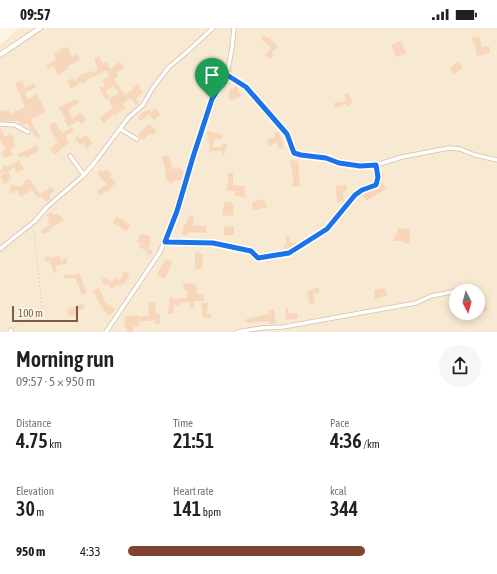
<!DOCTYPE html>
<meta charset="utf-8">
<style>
:root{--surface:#fff;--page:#f6f6f6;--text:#202124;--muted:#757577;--accent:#7f4530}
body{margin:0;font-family:"Asap Condensed",sans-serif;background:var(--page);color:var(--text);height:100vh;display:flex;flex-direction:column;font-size:15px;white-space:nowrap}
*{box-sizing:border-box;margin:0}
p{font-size:13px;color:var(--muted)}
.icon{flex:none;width:22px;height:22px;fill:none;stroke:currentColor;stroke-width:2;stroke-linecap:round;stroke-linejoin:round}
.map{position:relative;height:304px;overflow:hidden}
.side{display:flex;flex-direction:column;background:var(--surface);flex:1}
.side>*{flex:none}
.needle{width:26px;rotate:174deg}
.controls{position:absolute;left:449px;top:256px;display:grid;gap:8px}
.controls a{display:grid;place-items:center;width:36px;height:36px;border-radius:50%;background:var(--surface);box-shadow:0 2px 10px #0003;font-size:20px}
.scale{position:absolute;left:12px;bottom:10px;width:66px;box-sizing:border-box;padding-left:4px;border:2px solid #7b5c47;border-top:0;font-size:11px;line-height:14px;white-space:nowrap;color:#7b5c47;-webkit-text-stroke:3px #fff9ed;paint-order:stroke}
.pin{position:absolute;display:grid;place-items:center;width:34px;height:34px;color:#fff;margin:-41px -17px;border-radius:50% 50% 50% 0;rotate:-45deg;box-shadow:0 0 4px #0007}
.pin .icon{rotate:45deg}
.round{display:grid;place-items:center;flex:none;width:42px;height:42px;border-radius:21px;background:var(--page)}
.head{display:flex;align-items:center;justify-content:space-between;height:68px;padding:0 16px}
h1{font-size:22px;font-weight:600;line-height:30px}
.figures{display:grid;grid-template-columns:repeat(3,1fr);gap:6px;height:68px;padding:4px 16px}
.figures div{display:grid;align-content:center}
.figures b{font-size:20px;font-weight:600}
.figures small{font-size:11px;font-weight:400}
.figures p{font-size:11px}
ul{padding:0 16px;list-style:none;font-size:13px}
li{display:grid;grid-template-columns:64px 48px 1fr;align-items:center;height:30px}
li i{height:10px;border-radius:5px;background:var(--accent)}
.status{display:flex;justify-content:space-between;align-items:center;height:28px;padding:0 20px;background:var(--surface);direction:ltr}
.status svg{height:11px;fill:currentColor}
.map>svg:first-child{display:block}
</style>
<div class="status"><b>09:57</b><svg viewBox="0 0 49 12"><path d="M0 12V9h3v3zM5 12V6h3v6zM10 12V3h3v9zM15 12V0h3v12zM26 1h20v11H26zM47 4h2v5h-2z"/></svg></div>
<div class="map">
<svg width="497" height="304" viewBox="0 0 497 304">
<rect width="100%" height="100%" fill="#fef6e5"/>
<path fill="#f7e9d2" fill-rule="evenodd" d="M19,0H497V304H0V17ZM456,263H478V285H456Z"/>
<g fill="#f7d6ba">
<path d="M264,7L267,10L268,9L278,18L272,25L274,27L270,31L265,27L271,20L261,11Z"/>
<path d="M479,8L482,19L489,18L490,25L477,28L475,15H473L472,10Z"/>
<path d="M401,13L406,25L396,29L391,17Z"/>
<path d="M68,19L72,29L78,26L80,32L67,38L69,40L58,47L53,38L48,41L46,38L56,32L54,25L61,23L60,21Z"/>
<path d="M99,28L103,36L106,34L110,41L120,34L124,40L116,45L118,49L113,51L125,67L138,56L140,59L139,60L143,64L136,71L139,74L136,77L130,70L123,76L126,80L115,87L114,85L104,95L100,90L113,79L108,71L119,65L114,58L105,63L109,69L106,72L99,59L101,58L102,60L105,58L102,53L109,48L106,42L98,47L90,50L82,56L81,54L71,61L67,54L72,50L74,53L83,45L84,46L92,43L93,45L98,41L94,30Z"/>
<path d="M459,33L463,40L454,46L450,40Z"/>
<path d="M22,52L25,60L34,55L36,59L25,65L28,71L37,66L46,84L31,91L34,101L35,100L40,108L37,110L30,101L28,95L22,97L19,93H0V83L9,82L10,86L25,79L15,55Z"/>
<path d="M235,58L238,60L237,61L239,62L238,64L241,66L238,71L235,69L234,73L228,70L230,66L229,65L231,60L233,62Z"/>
<path d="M349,65L352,75L350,76V78H347V75L335,80L334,75L346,73L344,67Z"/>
<path d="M76,71L79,75L69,81L70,83L69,84L73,91L80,84L86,91L81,96L78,93L68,99L64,92L66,91L58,80Z"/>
<path d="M155,80L160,86L154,92L149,86L141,93L138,89L145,83L146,84L149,81L151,84Z"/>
<path d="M55,94L60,103L61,102L63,105L71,99L74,103L65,108L69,114L55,127L50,121L58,114L51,103L49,97Z"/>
<path d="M148,96H150L157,103L153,107L150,105L143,112L138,107Z"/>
<path d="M0,99L5,109L11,106L14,110L12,111L16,118L10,122L13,127L4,130L1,124L6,121L0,111Z"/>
<path d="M208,103L223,107L222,111L215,110L212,119H222V116H227L224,128H223V125H221V123H211L209,126V113L207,112L208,107H206Z"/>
<path d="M279,104L284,120L279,121L277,115L268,118L267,112L275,109L274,105Z"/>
<path d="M86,107L93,115L87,121L83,115L80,117L75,111L78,108L80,111Z"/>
<path d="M37,117L39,122L26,130L25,127L20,130L18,126L21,124L22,125Z"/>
<path d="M169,127L172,141L180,140L181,142H183V152H173V155H169V152L166,153L165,140L162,129Z"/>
<path d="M19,132L24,141L17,145L14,139L8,143L11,149L9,150L10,153L4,156L0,148L6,145L5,144L1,146L0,143L3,141L2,139L6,137L7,139Z"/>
<path d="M290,132L298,133L300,158L293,159L292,155H294Z"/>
<path d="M106,141L112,146L110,149L116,154L108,163L99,167L97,163L107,156L97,146L100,142L103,144Z"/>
<path d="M228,145H233V157L245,158V169L235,168V163H227V156H228Z"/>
<path d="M29,151L39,165L41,164L42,165L51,159L55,163L49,167L51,170L46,174L41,168L38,170L32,162L21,169L16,161L14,166L9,163L12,156L20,159L25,156L23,154Z"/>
<path d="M382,155L386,161L366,173L362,167L365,165L366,166Z"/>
<path d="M346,157L347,163L343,164L344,174H337L336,158Z"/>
<path d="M264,171L267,179L253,182L252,174Z"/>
<path d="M225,174H232V177L234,178L233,188L222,187Z"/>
<path d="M51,184L54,187L57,185L64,192L49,201L50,203L44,206L41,202L50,196L48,194L50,192L46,187Z"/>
<path d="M189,187L194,188L193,197L206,198V205L189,204L187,208L182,206L184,196H186Z"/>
<path d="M116,188L129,196L130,198L126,203L113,195Z"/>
<path d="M234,198V206L228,208V207H224V199Z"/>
<path d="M397,200L410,201V215H403V213H394V207H397Z"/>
<path d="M141,205L151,209L149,213H151L148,221L153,223L151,227L146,225L147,223L139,219L141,215L137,214Z"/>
<path d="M289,208L291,215H296V217L285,222L284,217H287L285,209Z"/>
<path d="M195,224L203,226L202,241H195Z"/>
<path d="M49,228L50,230L60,228L61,233L67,230V236L55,238L57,244L54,245L49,232L46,234L44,231Z"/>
<path d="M165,231L172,234L165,251L157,247Z"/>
<path d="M125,243L129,246L128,248L129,249L124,256L122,255L120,258L118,256L111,261L107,255L104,257L101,252L106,249L107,252L109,251L112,254L116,250L119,253Z"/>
<path d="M79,245L87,265L82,267L75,250L65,251L64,247L73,246V248Z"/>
<path d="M191,255L196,256L197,266H203L204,273H194V280H190V274L180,275V278L174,277L173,286H168L170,269H174V271L187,270V262L184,263L183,256Z"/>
<path d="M99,260L105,274L106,273L109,279L110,277L115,282L109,288L102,280L93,263Z"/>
<path d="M313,260H319V265L313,266L315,275L310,276L307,263L314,262Z"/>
<path d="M385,260L387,268L375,271L374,262Z"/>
<path d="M478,260L483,274L485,273L488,282L480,285L478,279Z"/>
<path d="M155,274L156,286H160V296H155V292L139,294V298L133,299V304H127L126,299H125L124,289L138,287V289L149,288L148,275Z"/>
<path d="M83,275L85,280L77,283L78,286L70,289L66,282Z"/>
<path d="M201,275H208L207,286H211V290H203Z"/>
<path d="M285,280H288L289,286L297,285L298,290L286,292Z"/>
<path d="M274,281L276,296H269V293L246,295V291L269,286L268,282Z"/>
</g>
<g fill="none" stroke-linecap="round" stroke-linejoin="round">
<defs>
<g id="minor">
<path d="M234,0L232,20L227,47L246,59L287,106L294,125L301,127L326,129L339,135L360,138L376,137L402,129L449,120L460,121L475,127L497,132"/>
<path d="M0,96L15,97L28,104"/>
<path d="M120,101L137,111"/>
<path d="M70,128L84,147"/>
<path d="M165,214L213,215L251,223L258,230L289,225L327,201L355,167L362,162L375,157L378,149L376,137"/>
<path d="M0,221L35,193L47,179L84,147L95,134L128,90L143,77L152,61L169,39L188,23L213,0"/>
<path d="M10,304L11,302"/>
<path d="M106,304L160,224L177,183L193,129L212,71L227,47"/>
<path d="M237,304L261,300L283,299L416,275L431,268L467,261"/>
</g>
<path id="tertiary" d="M0,27L40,0"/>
</defs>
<use href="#minor" stroke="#d4c0ac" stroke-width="5"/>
<use href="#tertiary" stroke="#d4c0ac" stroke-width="6"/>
<path stroke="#dcb99c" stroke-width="1" stroke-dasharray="1 3" stroke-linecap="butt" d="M14,300L42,281L34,204L32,201"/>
<use href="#minor" stroke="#fff" stroke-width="3.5"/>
<use href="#tertiary" stroke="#fff" stroke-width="4.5"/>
</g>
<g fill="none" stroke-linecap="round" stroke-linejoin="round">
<defs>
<path id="route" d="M227,47L246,59L287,106L294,125L301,127L326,130L339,135L360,138L376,137L378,149L376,157L362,162L355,167L327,201L289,225L258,230L251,223L213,215L165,214L177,183L193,129L212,71Z"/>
</defs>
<use href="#route" stroke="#fff" stroke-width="8"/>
<use href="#route" stroke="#1a73e8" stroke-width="5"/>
</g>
</svg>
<div class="controls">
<a><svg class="needle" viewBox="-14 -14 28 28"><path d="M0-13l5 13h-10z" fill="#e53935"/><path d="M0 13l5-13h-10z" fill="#757577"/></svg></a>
</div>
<div class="scale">100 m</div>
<div class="pin" style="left:212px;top:71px;background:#1e9e55"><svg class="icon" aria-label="arrive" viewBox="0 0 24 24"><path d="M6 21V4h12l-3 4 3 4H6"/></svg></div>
</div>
<section class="side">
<div class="head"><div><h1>Morning run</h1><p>09:57 · 5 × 950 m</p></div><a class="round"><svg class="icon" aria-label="share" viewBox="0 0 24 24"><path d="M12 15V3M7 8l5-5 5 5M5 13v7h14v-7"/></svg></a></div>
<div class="figures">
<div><p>Distance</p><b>4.75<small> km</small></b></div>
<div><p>Time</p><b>21:51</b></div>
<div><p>Pace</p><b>4:36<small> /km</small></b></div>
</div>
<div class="figures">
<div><p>Elevation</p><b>30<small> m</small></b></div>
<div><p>Heart rate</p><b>141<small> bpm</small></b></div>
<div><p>kcal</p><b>344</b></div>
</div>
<ul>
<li><b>950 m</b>4:33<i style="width:67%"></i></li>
</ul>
</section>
